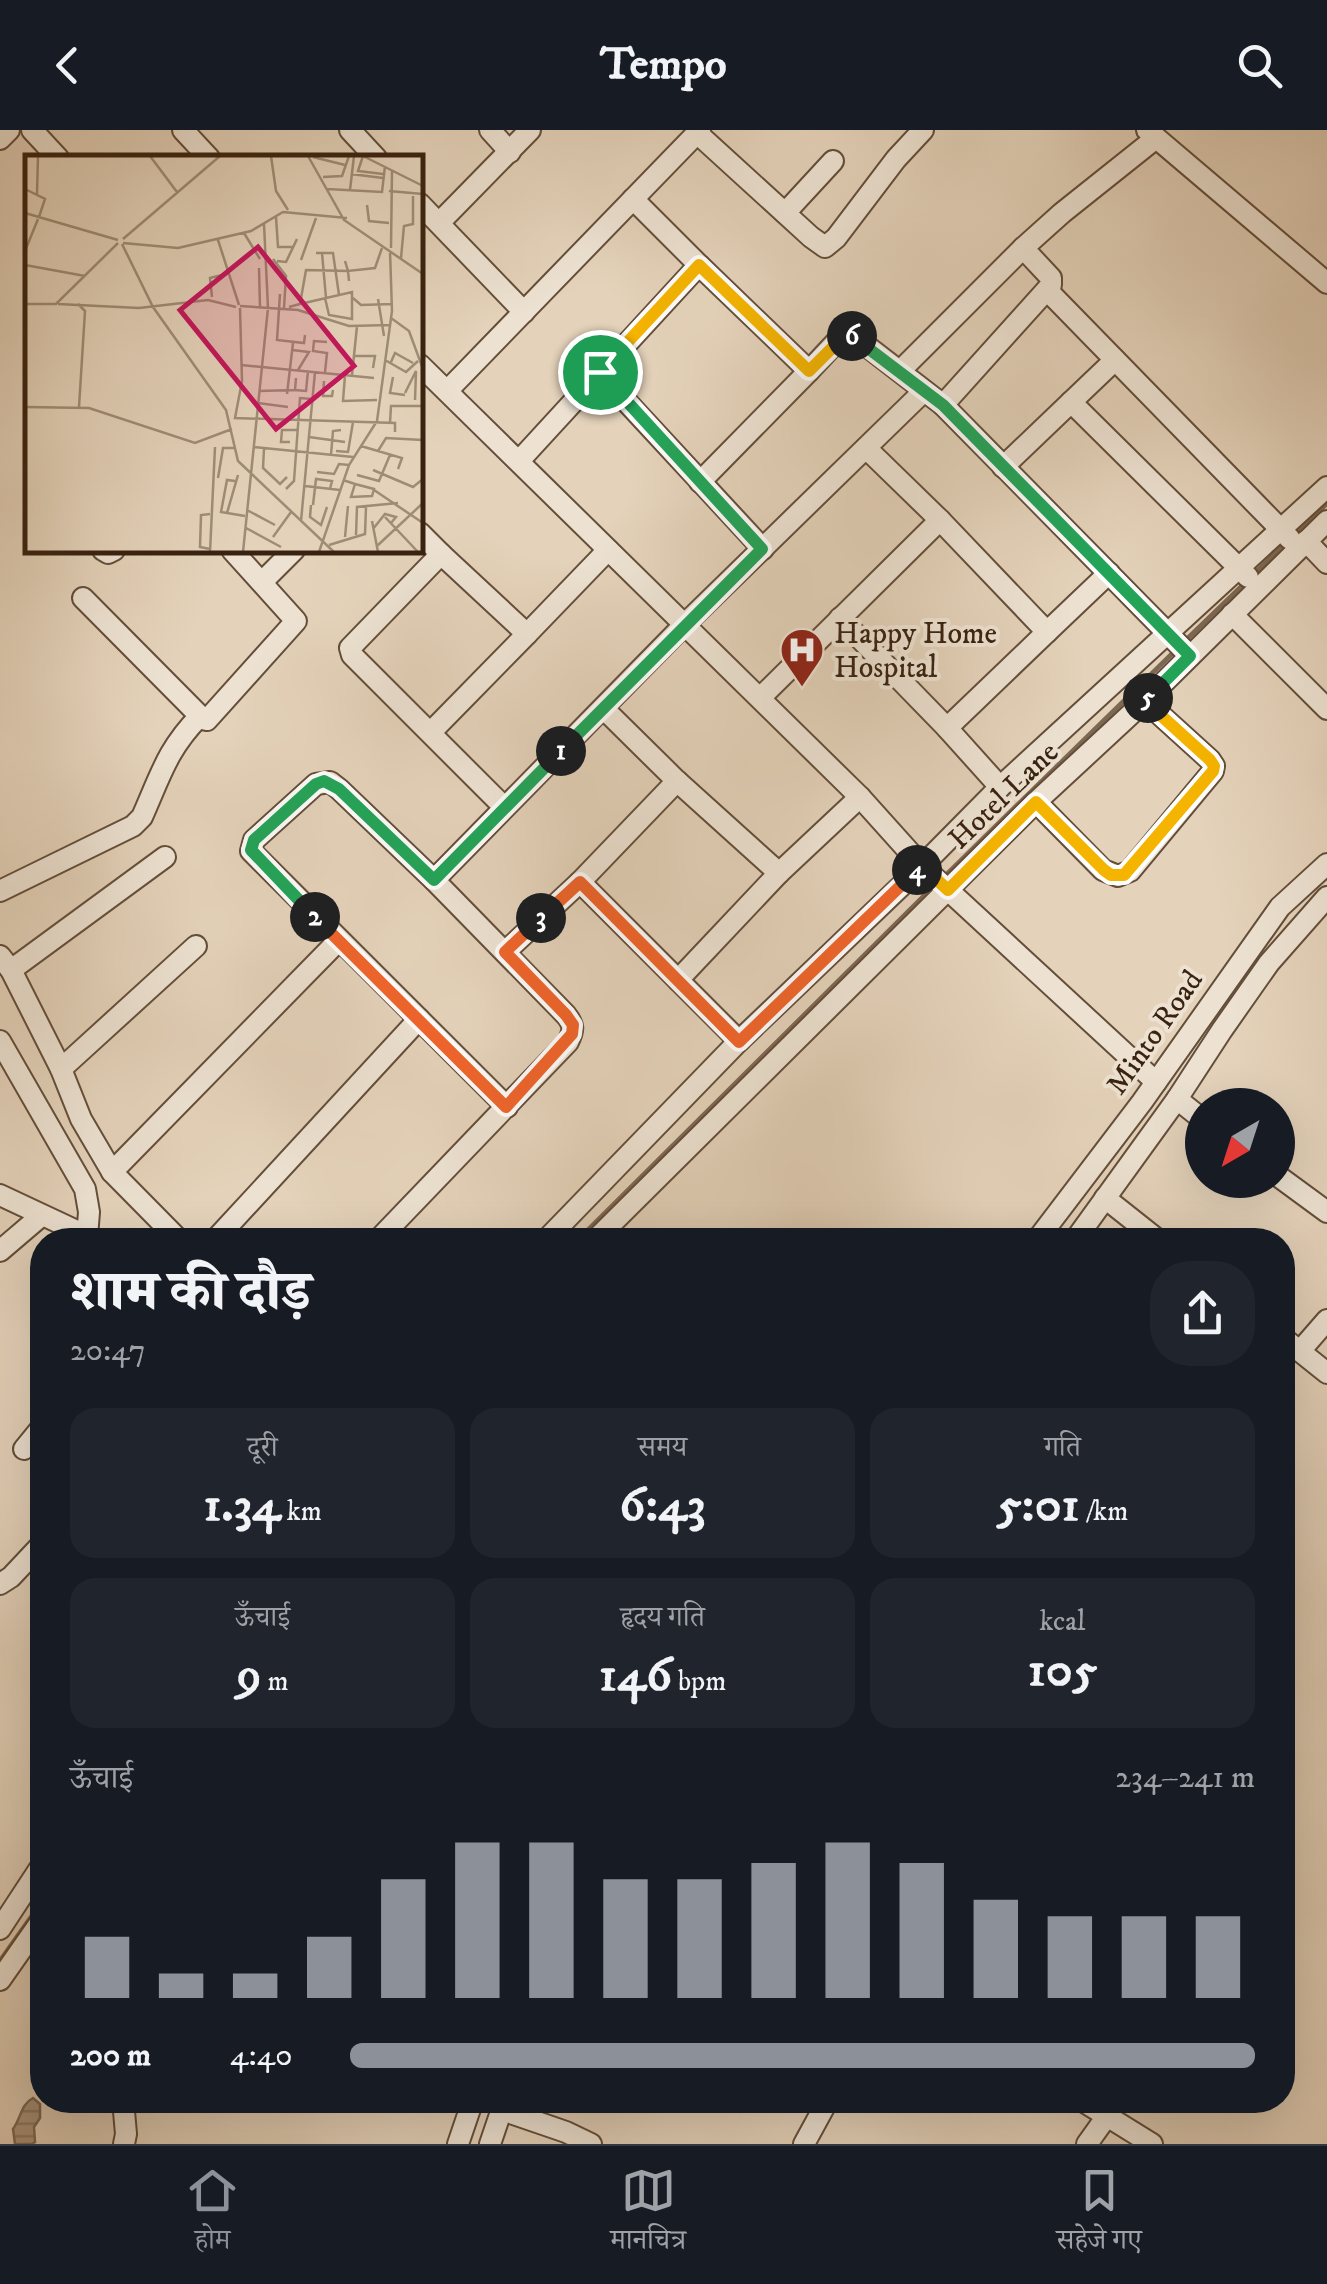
<!DOCTYPE html>
<html lang="hi">
<meta charset="utf-8">
<style>
:root{--surface:#171b24;--page:#20242c;--text:#f1f3f6;--muted:#9ea1a6;--line:#363941;--accent:#8c9099}
body{margin:0;font-family:"IM FELL DW Pica","Noto Serif Devanagari",serif;background:var(--page);color:var(--text);height:100vh;display:flex;flex-direction:column;font-size:38px;white-space:nowrap}
*{box-sizing:border-box;margin:0}
p{font-size:32px;color:var(--muted)}
.icon{flex:none;width:55px;height:55px;fill:none;stroke:currentColor;stroke-width:2;stroke-linecap:round;stroke-linejoin:round}
.map{position:relative;flex:1;overflow:hidden}
.side{position:absolute;left:30px;top:1098px;width:1265px;height:885px;display:flex;flex-direction:column;background:var(--surface);border-radius:40px;box-shadow:0 10px 40px #0002}
.side>*{flex:none}
.needle{width:65px;rotate:219deg}
.tools{position:absolute;left:1185px;top:958px;display:grid;gap:20px}
.tools a{display:grid;place-items:center;width:110px;height:110px;border-radius:50%;background:var(--surface);box-shadow:0 10px 40px #0002;font-size:50px}
.pin{position:absolute;display:grid;place-items:center;width:85px;height:85px;color:#fff;margin:-42px;border:5px solid #fff;border-radius:50%;box-shadow:0 2px 10px #0007}
.km{position:absolute;width:50px;height:50px;margin:-25px;border-radius:50%;background:#222;color:#fff;font-size:28px;line-height:50px;text-align:center}
.round{display:grid;place-items:center;flex:none;width:105px;height:105px;border-radius:40px;background:var(--page)}
.head{display:flex;align-items:center;justify-content:space-between;height:170px;padding:0 40px}
h1{font-size:55px;font-weight:800;line-height:75px}
.stats{display:grid;grid-template-columns:repeat(3,1fr);gap:15px;height:170px;padding:10px 40px}
.stats div{display:grid;align-content:center;border-radius:25px;background:var(--page);text-align:center}
.stats b{font-size:50px;font-weight:800}
.stats small{font-size:28px;font-weight:400}
.stats p{font-size:28px}
.chart{height:280px;padding:20px 40px}
.chart p{display:flex;justify-content:space-between}
.chart svg{width:100%;height:180px;margin-top:10px;stroke:var(--accent);stroke-width:6}
ul{padding:0 40px;list-style:none;font-size:32px}
li{display:grid;grid-template-columns:160px 120px 1fr;align-items:center;height:75px}
li i{height:25px;border-radius:12px;background:var(--accent)}
header{display:flex;justify-content:space-between;align-items:center;height:130px;padding:0 40px;background:var(--surface);font-size:45px;font-weight:800}
.tabs{display:flex;justify-content:space-around;align-items:center;height:140px;border-top:2px solid var(--line);background:var(--surface);font-size:28px;color:var(--muted)}
.tabs a{display:grid;justify-items:center;gap:5px}
.tabs .selected{color:var(--accent)}
.map>svg:first-child{display:block}
</style>
<header><svg class="icon" aria-label="back" viewBox="0 0 24 24"><path d="M15 5l-7 7 7 7"/></svg>Tempo<svg class="icon" aria-label="search" viewBox="0 0 24 24"><circle cx="10" cy="10" r="6"/><path d="M15 15l6 6"/></svg></header>
<div class="map">
<svg width="1327" height="2014" viewBox="0 0 1327 2014">
<defs>
<pattern id="water-rules" width="6" height="5" patternUnits="userSpaceOnUse" patternTransform="scale(2.5)"><rect width="6" height="5" fill="#aa9680"/><path d="M0 2.5h6" fill="none" stroke="#8b7a67"/></pattern>
</defs>
<rect width="100%" height="100%" fill="#e4d2ba"/>
<filter id="stains"><feTurbulence type="fractalNoise" baseFrequency=".002" numOctaves="4"/><feColorMatrix values="0 0 0 0 .2 0 0 0 0 .09 0 0 0 0 .02 0 0 0 .5 -.17"/></filter>
<radialGradient id="worn" r=".72"><stop offset=".6" stop-color="#630" stop-opacity="0"/><stop offset="1" stop-color="#630" stop-opacity=".3"/></radialGradient>
<path fill="url(#water-rules)" stroke="#7d6853" stroke-width="2.5" d="M33,1968L40,1974V1988L34,1997L35,2012L32,2014H15L13,1999C21,1988 21,1974 33,1968Z"/>
<g fill="none" stroke-linecap="round" stroke-linejoin="round">
<g stroke="#7d6853" stroke-width="5">
<path d="M1293,407L1327,373"/>
<path d="M1253,445L1285,414"/>
<path d="M1185,511L1245,453"/>
<path d="M942,749L1177,519"/>
<path d="M578,1110L934,756"/>
<path d="M0,1831L42,1772"/>
</g>
<defs>
<g id="minor">
<path d="M32,0L58,28"/>
<path d="M183,0L209,28"/>
<path d="M350,0L376,28"/>
<path d="M490,0L510,22"/>
<path d="M1147,0L1327,153"/>
<path d="M697,3L811,107L825,117L836,108L896,29L923,0"/>
<path d="M0,9L9,0"/>
<path d="M633,69L699,135"/>
<path d="M420,74L524,182"/>
<path d="M785,83L833,31"/>
<path d="M439,93L530,0"/>
<path d="M1047,160L1290,409"/>
<path d="M420,235L860,667L922,736L1156,952"/>
<path d="M809,241L838,210C844,206 848,205 855,207L943,275L1190,526"/>
<path d="M900,241L1023,118L1062,83L1156,8"/>
<path d="M599,242L763,419"/>
<path d="M448,260L700,0"/>
<path d="M1071,272L1115,230"/>
<path d="M943,275L1051,155V148L1023,118"/>
<path d="M519,331L699,135L809,241L700,352"/>
<path d="M1003,337L1071,272L1248,447"/>
<path d="M940,390L1047,502L1109,443"/>
<path d="M420,403L441,424"/>
<path d="M1306,411L1327,433"/>
<path d="M103,420L108,423L114,420"/>
<path d="M262,452L294,420"/>
<path d="M83,468L203,589L207,590L296,491L232,420"/>
<path d="M1232,484L1327,579"/>
<path d="M840,488L947,598L1047,502"/>
<path d="M760,568L940,390L866,318"/>
<path d="M604,579L677,651L779,743L860,667"/>
<path d="M947,598L1000,657"/>
<path d="M431,602L527,504"/>
<path d="M1036,672L1103,740L1118,746L1130,741L1213,641L1214,636L1210,630L1145,571"/>
<path d="M504,677L352,525L350,518L441,424L527,504L608,420"/>
<path d="M434,750L685,494L924,261"/>
<path d="M580,752L739,911"/>
<path d="M0,761L133,696L142,687C160,647 167,619 200,586"/>
<path d="M505,822L580,752L677,651"/>
<path d="M0,826L11,840L61,939L81,989L112,1042L179,1110"/>
<path d="M11,840L165,727"/>
<path d="M678,850L779,743"/>
<path d="M0,911L85,1059L89,1082L87,1107"/>
<path d="M61,939L196,816"/>
<path d="M1177,969L1202,989"/>
<path d="M112,1042L339,810"/>
<path d="M1278,1046L1327,1082"/>
<path d="M0,1065L96,1110"/>
<path d="M1105,1068L1158,1110"/>
<path d="M215,1110L419,889"/>
<path d="M378,1110L568,912C574,900 574,895 566,885L434,750L339,659L330,652L316,654L254,710L251,721L507,977"/>
<path d="M546,1110L739,911L922,736L1000,657L1327,357"/>
<path d="M595,1110L1036,672L1145,571L1327,391"/>
<path d="M1037,1110L1142,972L1280,777L1327,734"/>
<path d="M1075,1110L1177,969L1222,900L1269,833L1327,767"/>
<path d="M0,1121L41,1086"/>
<path d="M1282,1207L1327,1243"/>
<path d="M1300,1221L1327,1190"/>
<path d="M24,1319L42,1297"/>
<path d="M0,1454L11,1447L42,1414"/>
<path d="M0,1799L42,1735"/>
<path d="M0,1850L42,1790"/>
<path d="M123,1970L126,2004L124,2014"/>
<path d="M1081,1970L1152,2014"/>
<path d="M502,1980L566,2002L591,2014"/>
<path d="M458,2014L473,1970"/>
<path d="M490,2014L505,1970"/>
<path d="M804,2014L828,1970"/>
<path d="M1087,2014L1107,1986"/>
</g>
</defs>
<use href="#minor" stroke="#644e3a" stroke-width="24"/>
<use href="#minor" stroke="#ede2d2" stroke-width="20"/>
</g>
<g fill="none" stroke-linecap="round" stroke-linejoin="round">
<defs>
<path id="split-1" d="M561,621L762,419L600,242"/>
<path id="split-2" d="M315,787L251,720L254,710L316,654L324,651L339,659L434,750L561,621"/>
<path id="split-3" d="M315,787L506,977L572,904L573,895L566,885L505,822L541,788"/>
<path id="split-4" d="M541,788L580,752L739,912L917,740"/>
<path id="split-5" d="M917,740L922,736L948,760L1036,672L1104,740L1111,745H1124L1213,641L1214,636L1210,630L1145,571L1148,568"/>
<path id="split-6" d="M852,206L943,275L1190,526L1148,568"/>
<path id="split-7" d="M600,242L699,135L809,241L844,206H852"/>
</defs>
<use href="#split-1" stroke="#fff" stroke-width="20"/>
<use href="#split-2" stroke="#fff" stroke-width="20"/>
<use href="#split-3" stroke="#fff" stroke-width="20"/>
<use href="#split-4" stroke="#fff" stroke-width="20"/>
<use href="#split-5" stroke="#fff" stroke-width="20"/>
<use href="#split-6" stroke="#fff" stroke-width="20"/>
<use href="#split-7" stroke="#fff" stroke-width="20"/>
<use href="#split-1" stroke="#22a559" stroke-width="12"/>
<use href="#split-2" stroke="#22a559" stroke-width="12"/>
<use href="#split-3" stroke="#f0652b" stroke-width="12"/>
<use href="#split-4" stroke="#f0652b" stroke-width="12"/>
<use href="#split-5" stroke="#f5b400" stroke-width="12"/>
<use href="#split-6" stroke="#22a559" stroke-width="12"/>
<use href="#split-7" stroke="#f5b400" stroke-width="12"/>
</g>
<defs>
<symbol id="hospital-pin" viewBox="-11 -11 22 30"><path d="M0 17L-7.5 6A9.5 9.5 0 1 1 7.5 6Z" fill="#8f2418" stroke="#ede2d2"/><path d="M-5-5h3v3.5h4V-5h3V5h-3V1.5h-4V5h-3Z" fill="#fff"/></symbol>
</defs>
<g fill-rule="evenodd">
<use href="#hospital-pin" x="777" y="495" width="50" height="68"/>
</g>
<g text-anchor="middle" stroke-width="8" stroke-linejoin="round" paint-order="stroke">
<g font-size="30" fill="#392210" stroke="#ede2d2" text-anchor="start">
<text x="834" y="513">Happy Home<tspan x="834" dy="34">Hospital</tspan></text>
</g>
<g font-size="30" fill="#392210" stroke="#ede2d2">
<text transform="translate(1003 665) rotate(-44)" y="10">Hotel Lane</text>
<text transform="translate(1154 902) rotate(-55)" y="10">Minto Road</text>
</g>
</g>
<g transform="translate(25 25)">
<rect width="398" height="398" fill="#e4d2ba"/>
<path fill="none" stroke="#a08c76" stroke-width="2.5" d="M125,1L152,37M246,1L251,36L263,55M283,1L319,65L398,119M338,1L398,31M338,1L333,16L358,19M288,2L320,10M326,19L358,23M298,22L317,21L324,1M0,34L20,44L14,62M302,34L357,37L360,11M325,35L329,1M364,36L398,39M12,39L13,1M342,50L344,66L364,68M0,58L93,85M251,62L253,92H269M219,78L235,104M98,84L195,1M193,85L214,150M98,88L153,93L226,76L258,57L322,63M97,89L128,152L201,255L213,306L309,397M366,93L367,16M0,96L13,64M291,98H308L314,140M297,98L301,143M376,103L379,71L388,69V41M248,104L261,121L259,153M276,105L291,63M252,106L261,107L272,84M320,106L323,116L350,113L357,93M0,110L60,121M234,113L235,152M255,139L252,185L279,188L280,180M187,142L185,123L205,118M328,143L336,150L367,149M353,144L359,181M0,149H31L93,88M33,149L114,153L183,145L211,152M53,149L60,156L54,252M275,149L281,115L323,116L324,126M215,151L273,155L324,171L365,170M264,152L275,149L327,137V164L304,160L300,143M215,153L217,226L210,263L370,268V277M366,163L384,176L398,214M267,195L284,197L273,215M330,201H350L348,213M360,205L381,217L393,206M366,207L370,198L388,208M216,210L349,223M300,217L302,198L288,196L289,186L302,187M320,220L318,246L352,245M327,220L332,171M368,222L365,238L380,240M271,223L270,235L281,236L283,216M299,226L298,241H307L308,235M234,236L270,235M380,238L391,216L390,245M262,239L268,188M233,248L263,252M0,252L64,253L170,288L207,274M365,268L366,251H398M284,282L320,287M265,287H256L257,275H273M336,291L377,303L373,314M228,292L328,302M239,293L238,313L255,329L262,322M311,296L323,297L328,267M353,296L361,283L398,285M306,300L308,276L316,275M348,315L388,332L398,324M292,317L309,319L314,309L324,310M332,320L354,326L365,300M193,323L198,293H209M318,325L330,329L349,334L347,341L326,342L330,329M210,326L202,325L196,357L220,361M280,331L315,335M261,334L269,326L275,243L287,244M349,335L398,368M286,350L285,362L296,370L302,352M288,350L291,324L307,326L305,334M222,355L250,370M202,358L213,320M360,362L393,397M276,366L290,217M347,366L353,397M221,373L256,392M348,374L360,359L371,362L366,368M331,380L332,352L373,348M248,382L266,357M320,382L323,351M304,390L340,379L341,352M352,391L398,348M185,394L175,392L176,360L185,359M185,397L190,292M218,397L243,153L239,69M294,397L324,310L352,266L367,156L365,96"/>
<path fill="#c2185b" fill-opacity="0.15" stroke="#c2185b" stroke-width="5" d="M233,92L329,211L251,274L155,155Z"/>
<rect width="398" height="398" fill="none" stroke="#392210" stroke-width="5"/>
</g>
<rect width="100%" height="100%" filter="url(#stains)"/>
<rect width="100%" height="100%" fill="url(#worn)"/>
</svg>
<div class="tools">
<a><svg class="needle" viewBox="-14 -14 28 28"><path d="M0-13l5 13h-10z" fill="#e53935"/><path d="M0 13l5-13h-10z" fill="#9ea1a6"/></svg></a>
</div>
<div class="pin" style="left:600px;top:242px;background:#1e9e55"><svg class="icon" aria-label="arrive" viewBox="0 0 24 24"><path d="M6 21V4h12l-3 4 3 4H6"/></svg></div>
<b class="km" style="left:561px;top:621px">1</b>
<b class="km" style="left:315px;top:787px">2</b>
<b class="km" style="left:541px;top:788px">3</b>
<b class="km" style="left:917px;top:740px">4</b>
<b class="km" style="left:1148px;top:568px">5</b>
<b class="km" style="left:852px;top:206px">6</b>
<section class="side">
<div class="head"><div><h1>शाम की दौड़</h1><p>20:47</p></div><a class="round"><svg class="icon" aria-label="share" viewBox="0 0 24 24"><path d="M12 15V3M7 8l5-5 5 5M5 13v7h14v-7"/></svg></a></div>
<div class="stats">
<div><p>दूरी</p><b>1.34<small> km</small></b></div>
<div><p>समय</p><b>6:43</b></div>
<div><p>गति</p><b>5:01<small> /km</small></b></div>
</div>
<div class="stats">
<div><p>ऊँचाई</p><b>9<small> m</small></b></div>
<div><p>हृदय गति</p><b>146<small> bpm</small></b></div>
<div><p>kcal</p><b>105</b></div>
</div>
<div class="chart"><p><span>ऊँचाई</span>234–241 m</p>
<svg viewBox="0 0 160 44" preserveAspectRatio="none"><path d="M5 44V29M15 44V38M25 44V38M35 44V29M45 44V15M55 44V6M65 44V6M75 44V15M85 44V15M95 44V11M105 44V6M115 44V11M125 44V20M135 44V24M145 44V24M155 44V24"/></svg>
</div>
<ul>
<li><b>200 m</b>4:40<i style="width:100%"></i></li>
</ul>
</section>
</div>
<nav class="tabs">
<a class="selected"><svg class="icon" aria-label="home" viewBox="0 0 24 24"><path d="M3 11l9-7 9 7M6 9v11h12V9"/></svg>होम</a>
<a><svg class="icon" aria-label="map" viewBox="0 0 24 24"><path d="M3 6l6-2 6 2 6-2v14l-6 2-6-2-6 2zM9 4v14M15 6v14"/></svg>मानचित्र</a>
<a><svg class="icon" aria-label="saved" viewBox="0 0 24 24"><path d="M7 4h10v16l-5-4-5 4z"/></svg>सहेजे गए</a>
</nav>
